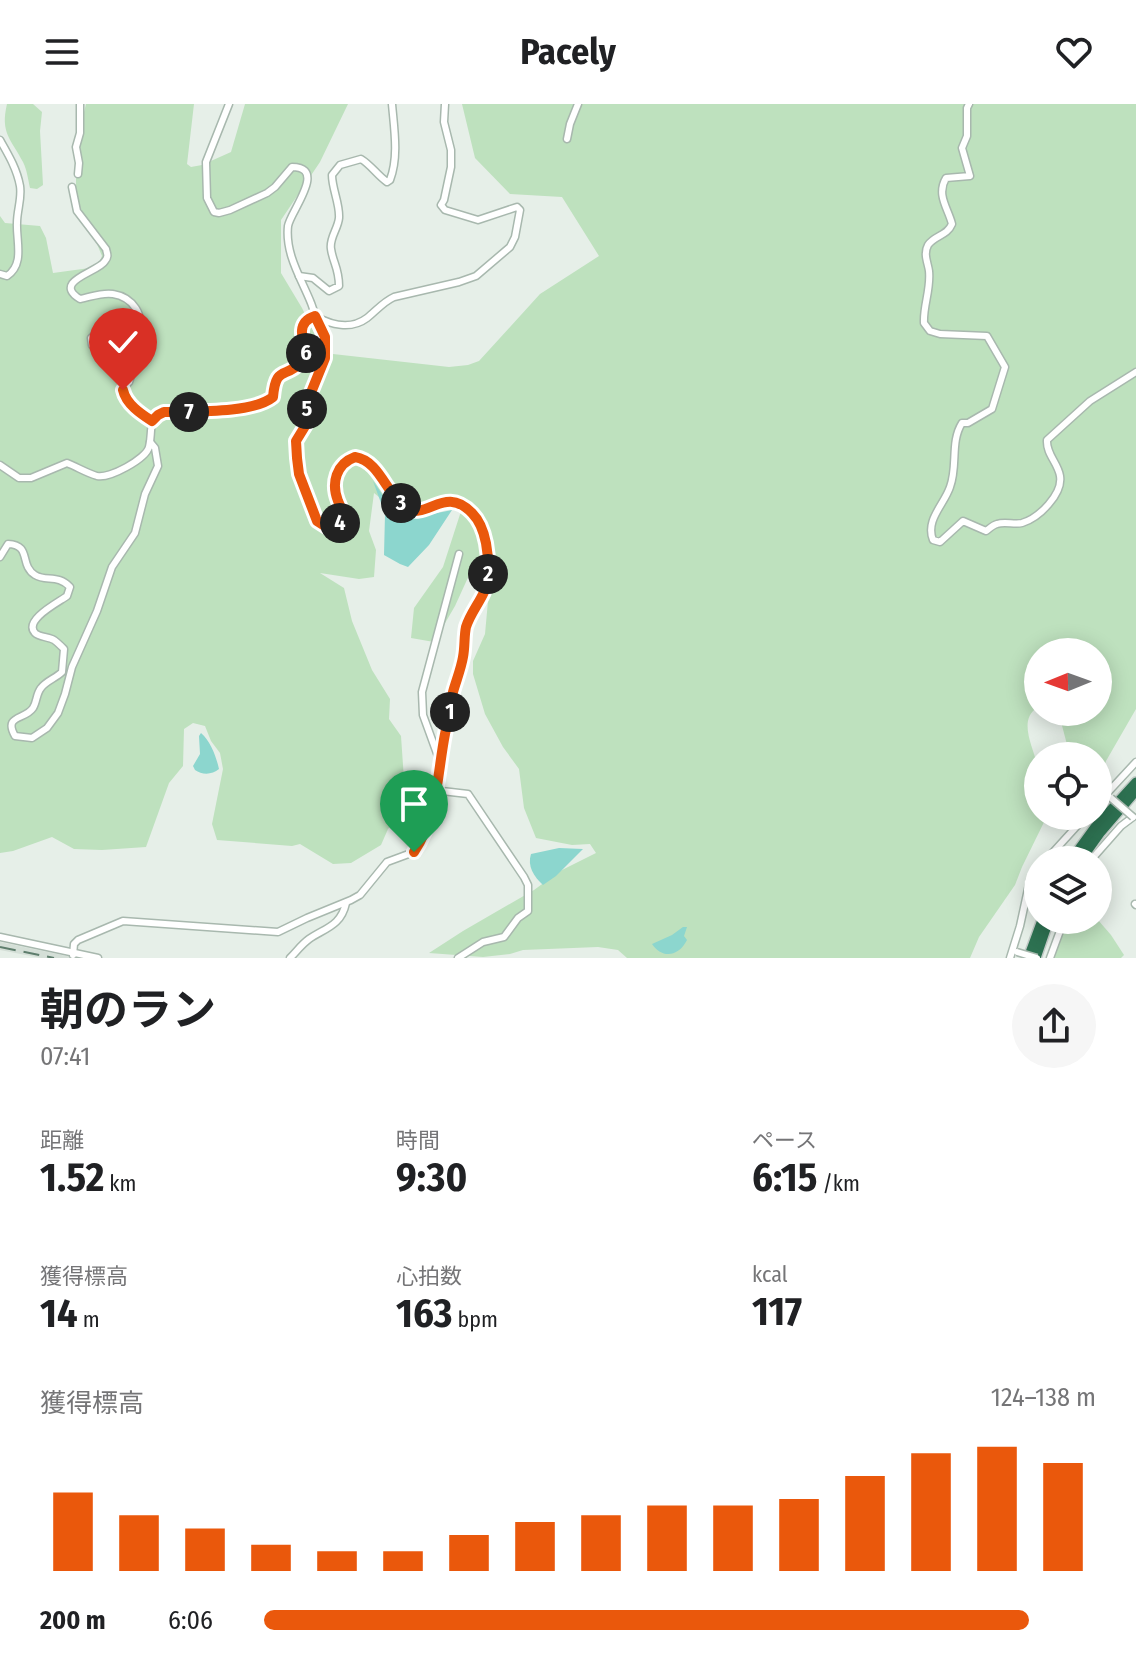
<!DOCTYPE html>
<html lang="ja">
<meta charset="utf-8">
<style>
:root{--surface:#fff;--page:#f6f6f6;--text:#202124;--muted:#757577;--accent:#ea580c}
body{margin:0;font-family:"Fira Sans Condensed","Noto Sans JP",sans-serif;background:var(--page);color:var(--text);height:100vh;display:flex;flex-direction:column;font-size:30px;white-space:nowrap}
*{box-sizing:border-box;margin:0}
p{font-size:26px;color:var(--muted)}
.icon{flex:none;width:44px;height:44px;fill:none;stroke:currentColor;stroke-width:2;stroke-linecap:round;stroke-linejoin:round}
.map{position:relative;height:854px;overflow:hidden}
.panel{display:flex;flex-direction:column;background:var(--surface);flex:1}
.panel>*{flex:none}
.needle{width:52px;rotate:269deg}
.buttons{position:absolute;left:1024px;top:534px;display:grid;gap:16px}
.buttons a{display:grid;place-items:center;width:88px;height:88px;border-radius:50%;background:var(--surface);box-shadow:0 4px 20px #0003;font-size:40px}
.pin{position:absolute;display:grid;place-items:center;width:68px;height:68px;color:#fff;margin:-82px -34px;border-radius:50% 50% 50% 0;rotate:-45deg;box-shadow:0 0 8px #0007}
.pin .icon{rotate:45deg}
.km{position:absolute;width:40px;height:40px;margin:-20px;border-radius:50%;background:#222;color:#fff;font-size:22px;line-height:40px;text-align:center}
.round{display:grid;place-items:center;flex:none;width:84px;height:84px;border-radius:42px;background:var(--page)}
.head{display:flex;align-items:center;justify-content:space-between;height:136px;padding:0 40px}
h1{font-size:44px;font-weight:700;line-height:60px}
.metrics{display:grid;grid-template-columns:repeat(3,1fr);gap:12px;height:136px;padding:8px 40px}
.metrics div{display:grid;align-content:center}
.metrics b{font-size:40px;font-weight:700}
.metrics small{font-size:22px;font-weight:400}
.metrics p{font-size:22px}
.chart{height:224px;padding:16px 40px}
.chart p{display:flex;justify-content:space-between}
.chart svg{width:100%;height:144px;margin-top:8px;stroke:var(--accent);stroke-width:6}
ul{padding:0 40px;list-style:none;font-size:26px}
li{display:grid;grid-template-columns:128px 96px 1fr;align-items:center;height:60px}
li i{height:20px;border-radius:10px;background:var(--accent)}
header{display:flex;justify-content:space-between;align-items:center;height:104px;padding:0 40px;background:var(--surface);font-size:36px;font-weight:700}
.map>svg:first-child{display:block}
</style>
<header><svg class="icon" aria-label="menu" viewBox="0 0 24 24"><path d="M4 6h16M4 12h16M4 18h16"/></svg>Pacely<svg class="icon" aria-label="heart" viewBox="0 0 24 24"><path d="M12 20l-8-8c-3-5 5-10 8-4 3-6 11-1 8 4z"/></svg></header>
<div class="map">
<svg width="1136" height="854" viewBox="0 0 1136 854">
<rect width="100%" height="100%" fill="#e6efe8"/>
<path fill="#d4dfd7" d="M0,838L76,854H41L0,846Z"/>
<g fill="#bee1be">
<path d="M7,0H33L42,8L40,27L43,81L37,85L30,84C28,75 27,66 23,58C11,35 0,29 7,0Z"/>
<path d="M86,0H194L187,60L191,63L202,61L231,48L245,0H348L320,58L281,116V169L302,204L324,249L449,263L468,261L479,257L540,190L599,152L562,93L510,90L475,54L462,0H1136V605L1106,657L1098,679V652H1070L1060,614L1056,608H1098V548H1038V603C1015,617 1037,648 1038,667C1039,682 1038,697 1038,712H1047L1022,763L1015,781L979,833L970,854H627L618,846L598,843L523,846L510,850L483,853L429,849L463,827L534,786L560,767L596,749L590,740L572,741L536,734L524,704L519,665L503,643L485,610L473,570V557L485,530L490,475L488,458L476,456L455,502L434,538L411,534L414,504L443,463L464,398L423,411L399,409L374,389L369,427L376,446L374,473L359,475L320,469L344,484L352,517L372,566L390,595L389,615L401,632L405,690L401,711L388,725L381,741L351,759L333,760L300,740L292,742L217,736L212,720L223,665L220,649L211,637L205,622L193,619L184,625L183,662L169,679L146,743L102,746L74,745L52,733L13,747L0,749V112L5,119L40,122L46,134L53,169L97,163L102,152L97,140L76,109V40Z"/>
<path d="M1072,816H1098L1111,831L1124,851L1121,854H1053L1065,822Z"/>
</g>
<g fill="#8cd6ce">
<path d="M373,377L386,396L412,414L452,406L429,441L408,463L400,460L384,451L385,410Z"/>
<path d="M201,629C211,638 216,652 219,665C212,671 202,671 195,666L193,662L200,650L199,632Z"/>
<path d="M559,744L583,745L556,772L543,781C534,773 527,762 531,750Z"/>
<path d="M683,823H687L684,832L687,836C678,854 661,854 652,840L672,831Z"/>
</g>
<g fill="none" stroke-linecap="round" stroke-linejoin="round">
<defs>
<g id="minor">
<path d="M969,0L967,4V32L962,44L970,72L946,74C936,91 948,104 952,120C947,132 935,131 928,141C923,150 928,159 929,167C931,185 923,202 924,219L930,227L940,230L987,232L1005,263L992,305L968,319H962C950,338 958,362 950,383C944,401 925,416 933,436L940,438L963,417L986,427C990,424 993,421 997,420C1005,417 1014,421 1022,419C1039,414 1063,390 1060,372C1058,359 1046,350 1047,336L1090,297L1136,268"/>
<path d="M567,35L570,20L578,0"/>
<path d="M0,36C8,50 17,65 20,82C22,95 17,106 17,119C16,137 25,160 7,172L0,170"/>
<path d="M78,70L79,59L76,43L80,29V0"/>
<path d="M72,83L77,107L106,145C107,150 109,152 105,157C99,168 51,177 80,195C91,193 102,188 113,190C132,193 147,212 136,229L106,228L97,229L91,234L92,241L95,244L130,268L131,272L129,278L123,284V291L142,311L152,317"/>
<path d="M299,172L313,174L329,187L339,182C339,164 333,159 331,145C329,134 338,125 339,114C340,100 332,85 332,71L340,61L361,55C371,61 377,71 387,78L390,76C399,53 394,24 392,0"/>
<path d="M315,212C331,221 351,226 367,214C376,207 383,198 394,193L459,178L476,172L510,143L515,133L520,106L517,103L478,116L445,106L441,101L444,96L451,63V46L444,18L445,0"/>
<path d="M0,361L19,374H31L67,359C77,363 87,369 97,372C109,375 146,355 149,343C153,328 147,319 161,309C190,305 250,312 273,293C276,261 284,275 300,259C303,256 304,251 307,247C302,233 297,218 315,212"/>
<path d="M0,453L8,440C32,441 19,461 35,471C46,478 58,470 70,483L67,492C59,498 23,516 35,529C39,533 49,533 54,536C58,539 61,542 64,545L62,568C56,574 46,577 41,584C36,590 37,598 33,604C25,616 3,611 15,632L32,634L47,624L58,609L65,590L72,563L97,507L112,463L135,429L145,390L158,362L155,344L150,338"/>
<path d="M439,655L423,611L422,588L459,450"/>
<path d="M436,685H441L442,687L468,690L524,773L528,781V807L518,814L504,833L483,838L458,854"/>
<path d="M1098,699L1136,658"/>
<path d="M1046,756L1086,712"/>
<path d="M1091,756L1121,722L1133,713"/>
<path d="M1135,800L1136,801"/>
<path d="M0,833L98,854"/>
<path d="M73,851L74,840L78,836L123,817L278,828L307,814L351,796L360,791L387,758L414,748L421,737L433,703L453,587L463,555L467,522L486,485L488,468L485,432L473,409L456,397L449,396L425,406L412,407L405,403L392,391L378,369L367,358L358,354H352L342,361L336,371V394L343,408L344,415L337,423L328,424L317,417L299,370L296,337L307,319L308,296L325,254V233C319,222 315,210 311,199C301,174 285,150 288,122C290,108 328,63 292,63L275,83L267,89L230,106L219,109L214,108L207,94L206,58L229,0"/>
<path d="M290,854C296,848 302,840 309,835C325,824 341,822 346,799"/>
<path d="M1010,854L1020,822L1030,776L1038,764"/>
<path d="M1050,854L1064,816"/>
</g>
<g id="highway">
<path d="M1071,756L1095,723L1136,678"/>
<path d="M1081,756L1101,728L1136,687"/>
<path d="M1028,854L1042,816"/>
<path d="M1036,854L1049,816"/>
</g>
</defs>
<use href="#minor" stroke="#a8b8ae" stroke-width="9"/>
<use href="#highway" stroke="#c1cac6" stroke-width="12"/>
<use href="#minor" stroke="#fff" stroke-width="6"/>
<use href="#highway" stroke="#2d7151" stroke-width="9"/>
<path stroke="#5e7e6d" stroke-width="2" stroke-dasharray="16 8" stroke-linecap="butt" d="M0,843L54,854"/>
<defs>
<g id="minor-bridge">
<path d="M1111,694L1133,713"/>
<path d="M1017,848L1037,854"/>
</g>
</defs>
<use href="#minor-bridge" stroke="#a8b8ae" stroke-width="9" stroke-linecap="butt"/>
<use href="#minor-bridge" stroke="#fff" stroke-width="6"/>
</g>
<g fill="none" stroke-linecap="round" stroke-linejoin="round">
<defs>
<path id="route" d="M123,286C126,300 141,310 152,317L158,311L164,308C191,307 252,310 273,293C276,261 285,275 300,259C303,256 304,251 307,247C301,233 297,218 315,212L325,233V254L308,296L307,319L296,337L297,354L299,370L317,417L328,424L337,423L344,415C343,407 341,404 338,397C331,379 336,360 355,353C380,357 386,390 405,403C427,418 444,380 472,409C487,424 489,453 488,473C486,493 472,504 466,523C464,532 465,543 463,553C461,565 456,577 453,588C450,602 448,617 445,630C437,671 438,712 414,748"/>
</defs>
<use href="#route" stroke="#fff" stroke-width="16"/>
<use href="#route" stroke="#ea580c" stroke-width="10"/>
</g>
</svg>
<div class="buttons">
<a><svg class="needle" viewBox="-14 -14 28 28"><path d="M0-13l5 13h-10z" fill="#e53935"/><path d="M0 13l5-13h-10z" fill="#757577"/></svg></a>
<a><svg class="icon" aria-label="locate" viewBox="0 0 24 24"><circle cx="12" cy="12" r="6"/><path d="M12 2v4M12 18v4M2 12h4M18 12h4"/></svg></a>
<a><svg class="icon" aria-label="layers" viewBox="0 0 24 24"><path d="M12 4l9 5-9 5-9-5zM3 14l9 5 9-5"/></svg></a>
</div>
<div class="pin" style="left:414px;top:748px;background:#1e9e55"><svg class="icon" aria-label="arrive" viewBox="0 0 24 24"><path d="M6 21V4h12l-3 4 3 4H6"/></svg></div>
<div class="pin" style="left:123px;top:286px;background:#d93025"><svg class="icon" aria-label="check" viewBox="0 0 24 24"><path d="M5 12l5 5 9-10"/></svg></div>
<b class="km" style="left:450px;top:608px">1</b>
<b class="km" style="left:488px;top:470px">2</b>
<b class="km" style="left:401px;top:399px">3</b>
<b class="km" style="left:340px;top:419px">4</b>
<b class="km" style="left:307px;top:305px">5</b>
<b class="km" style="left:306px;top:249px">6</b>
<b class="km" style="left:189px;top:308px">7</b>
</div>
<section class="panel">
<div class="head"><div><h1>朝のラン</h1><p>07:41</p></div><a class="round"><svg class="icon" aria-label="share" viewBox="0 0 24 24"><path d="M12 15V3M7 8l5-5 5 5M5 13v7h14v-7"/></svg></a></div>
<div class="metrics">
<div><p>距離</p><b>1.52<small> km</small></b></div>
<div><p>時間</p><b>9:30</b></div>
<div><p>ペース</p><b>6:15<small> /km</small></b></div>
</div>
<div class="metrics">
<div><p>獲得標高</p><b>14<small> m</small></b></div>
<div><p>心拍数</p><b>163<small> bpm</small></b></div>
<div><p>kcal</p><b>117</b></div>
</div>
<div class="chart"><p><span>獲得標高</span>124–138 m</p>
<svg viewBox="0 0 160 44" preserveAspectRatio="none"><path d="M5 44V20M15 44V27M25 44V31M35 44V36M45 44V38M55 44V38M65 44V33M75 44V29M85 44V27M95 44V24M105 44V24M115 44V22M125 44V15M135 44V8M145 44V6M155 44V11"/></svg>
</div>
<ul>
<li><b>200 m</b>6:06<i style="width:92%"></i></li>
</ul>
</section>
